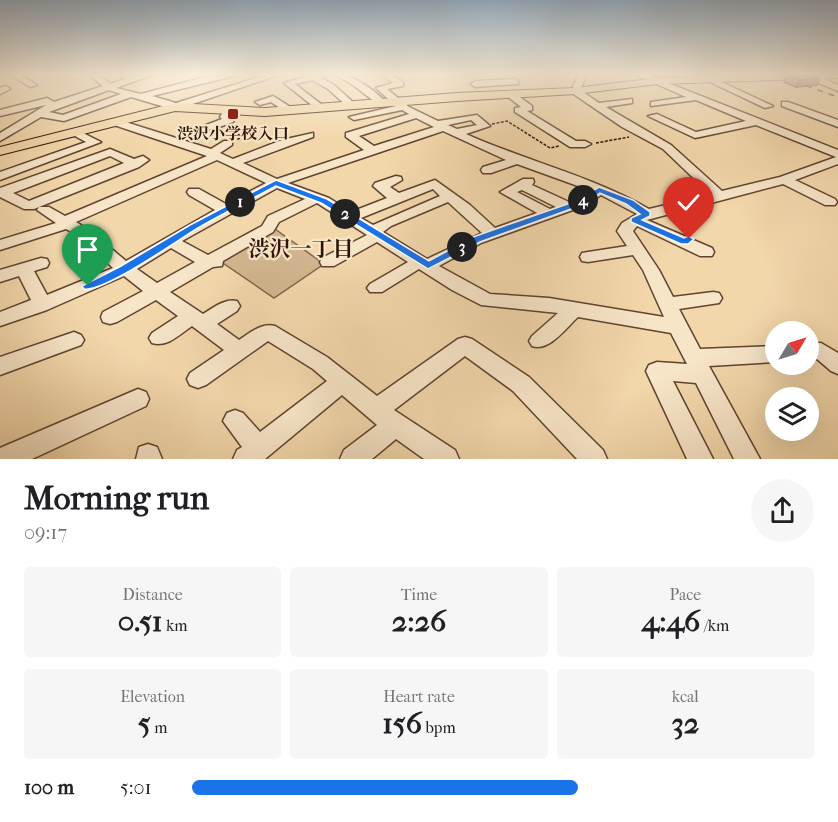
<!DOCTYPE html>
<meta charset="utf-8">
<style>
:root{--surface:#fff;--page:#f6f6f6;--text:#202124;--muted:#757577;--accent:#1a73e8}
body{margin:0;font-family:"IM FELL French Canon","Noto Serif JP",serif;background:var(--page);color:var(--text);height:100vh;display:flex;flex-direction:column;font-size:22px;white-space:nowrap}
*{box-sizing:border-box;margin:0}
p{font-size:20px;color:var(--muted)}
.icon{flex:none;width:33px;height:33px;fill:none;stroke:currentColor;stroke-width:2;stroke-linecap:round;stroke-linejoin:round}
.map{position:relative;height:459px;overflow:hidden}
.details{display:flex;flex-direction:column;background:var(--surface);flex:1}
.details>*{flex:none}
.needle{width:39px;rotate:52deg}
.controls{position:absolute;left:765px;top:321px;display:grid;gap:12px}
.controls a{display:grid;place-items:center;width:54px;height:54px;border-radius:50%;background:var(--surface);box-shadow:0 6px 24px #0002;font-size:30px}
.pin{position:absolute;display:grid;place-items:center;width:51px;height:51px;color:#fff;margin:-62px -26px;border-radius:50% 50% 50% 0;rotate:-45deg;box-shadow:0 0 6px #0007}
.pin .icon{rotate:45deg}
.km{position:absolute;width:30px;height:30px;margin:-15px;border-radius:50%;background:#222;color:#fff;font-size:16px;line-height:30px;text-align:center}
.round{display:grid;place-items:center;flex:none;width:63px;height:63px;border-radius:32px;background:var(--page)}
.head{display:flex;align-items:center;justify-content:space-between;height:102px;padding:0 24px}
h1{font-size:33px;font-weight:700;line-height:45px}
.stats{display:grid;grid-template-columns:repeat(3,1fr);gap:9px;height:102px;padding:6px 24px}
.stats div{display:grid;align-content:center;border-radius:6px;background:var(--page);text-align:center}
.stats b{font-size:30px;font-weight:700}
.stats small{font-size:16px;font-weight:400}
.stats p{font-size:16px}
ul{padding:0 24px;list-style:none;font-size:20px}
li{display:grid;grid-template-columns:96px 72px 1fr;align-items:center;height:45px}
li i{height:15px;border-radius:8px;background:var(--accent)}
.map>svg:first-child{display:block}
</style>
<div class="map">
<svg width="838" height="459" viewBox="0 0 838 459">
<rect width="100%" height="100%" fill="#f2d7ab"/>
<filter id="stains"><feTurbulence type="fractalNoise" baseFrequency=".00333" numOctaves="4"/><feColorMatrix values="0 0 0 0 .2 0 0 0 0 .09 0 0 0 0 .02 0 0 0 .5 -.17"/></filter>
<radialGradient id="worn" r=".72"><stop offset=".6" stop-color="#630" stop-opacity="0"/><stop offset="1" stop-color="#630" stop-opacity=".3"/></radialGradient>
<path fill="#d1b68f" stroke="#80644b" stroke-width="1.5" d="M275,229L324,264L274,298L220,261Z"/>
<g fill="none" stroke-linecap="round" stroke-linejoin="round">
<defs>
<g id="minor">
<path d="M9,74H19L37,85L30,87Z"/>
<path d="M88,74H97L111,84L125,79L120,74L131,76L155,74L116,88L141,94L216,74H242L152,96L176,103L269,74H281L175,110L131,97L64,121L41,117L0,141V133L46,105L0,116V110L47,98L54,102L103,86ZM109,90L121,94L63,115L49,112Z"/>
<path d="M317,74H331L321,78L334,85L354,103V107H348L328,89L312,80L295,84L326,108L318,110L284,83Z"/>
<path d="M334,74C353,74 373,89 387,103L379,105L353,85Z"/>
<path d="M381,74H390L403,82V86L387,89L409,107L438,121L477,115L490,126L466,134C526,161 592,176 649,209L708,195V192L663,149L622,127L572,93L571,91L579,74H587L580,90L599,103L632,99V103L606,107L671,145L722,191L780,177L836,157L756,125L695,138L648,116L657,114L696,132L746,121L696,100L651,106V102L686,97L634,74H645L838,150V164L795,180L835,199L837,202L835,205H825L783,184L647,220L712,248L714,252L712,256H700L637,226L633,231L659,270L673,297L713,292L719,293L722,298L719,303L679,309L700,349L776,346V362L709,366L760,459H734L696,383L673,381L713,459H687L646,371L649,365L657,362L687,364L671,333L578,317C566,328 549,352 532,346L529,341L532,336L558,313L481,305L452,290L419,269L382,292H370L367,288L370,284L408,262L377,242L334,266H322L320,262L322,258L367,235L317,203L279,222L273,232L223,261L222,266L213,267L170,292L203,314C213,308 225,298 237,301L240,306L237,311L217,324L239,340C250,333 262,322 275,326L327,357L377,396L458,339L465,337L472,339L529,377L603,450L607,459H577L513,391L465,356L394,410L455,450L459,459H424L396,439L372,459H340L344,450L377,425L342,395L265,459H233L237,450L242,447L223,421L227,413L235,410L243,413L260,432L327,381L313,369L268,341L206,385L198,388L190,385L187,379L190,373L224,350L192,326C180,334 167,348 152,343L149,338L152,333L178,316L156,300L117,322L110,324L103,322L101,317L103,312L143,291L124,276L47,310L0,326V312L31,300L19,276L0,282V270L41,258L47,259L49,263L47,267L34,271L47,295L113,268L79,236L66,229L0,250V240L56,223L37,210L39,207H49L65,216L207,156L111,124V120H119L211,149L224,141H232V145L220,153L233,159L282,140L313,133V137L243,163L277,179L364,150L346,137V133L409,114L402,110L354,120L349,117L396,106L376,88L393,83ZM416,118L434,127L374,146L359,136ZM471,120L477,125L457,129L448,125ZM443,131L506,160L483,167L481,170L483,173H491L517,164L589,190L569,202L532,185L534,182L533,179H523L500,192L537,213L495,228L470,205L435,180L399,193L390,187L402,180L401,177L396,176L375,183L373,186L387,198L351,212L329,198L288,183ZM217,160L266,183L226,204L199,189H189L187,192L189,195L215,210L126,261L89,230L76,222ZM277,188L305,199L268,216L262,226L208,255L182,241ZM433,189L440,196L373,225L361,218ZM522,190L556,207L550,209L517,192ZM601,195L637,214L622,223L617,231L627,246L588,252L582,253L580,257L582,261L588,262L633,255L643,270L664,317L549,298L490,294L439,266L481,243L584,206ZM448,202L482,233L427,259L383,232L391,226ZM171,248L195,262L157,283L137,269Z"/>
<path d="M693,74H704L773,106L765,108Z"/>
<path d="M807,74H813L838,85V91L807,78Z"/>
<path d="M515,79L518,80V84L475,87L471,84L475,81Z"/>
<path d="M3,87L6,86L10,89L0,94V88Z"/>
<path d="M507,92H513L532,106V110L527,111L576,141H585L591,144L585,147H570L515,112V108L521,107L507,96Z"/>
<path d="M273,96L292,108V112H286L271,102L260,105L255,102Z"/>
<path d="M782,102H788L838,120V127L782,106Z"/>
<path d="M224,110H230V116L234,120L233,122L214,129H206V125L222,119L220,117Z"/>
<path d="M77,130L101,142L0,180V172L86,142L73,135V131Z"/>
<path d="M110,149L134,159L143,156L149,160L139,167L34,209H24L0,197V188ZM110,156L124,163L29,201L13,193Z"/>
<path d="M74,332L81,335L84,340L81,345L0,375V357Z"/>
<path d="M821,343L838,353V374L831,371L817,359L808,360V344Z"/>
<path d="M138,389L146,392L149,399L146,406L32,459H0V448Z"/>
<path d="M148,444L157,447L162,459H136L139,447Z"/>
</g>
<path id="major" d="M774,74H838V78L658,84L575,94L457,101L265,116L175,111L0,155V147L175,103L265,108L457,93L575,88L658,78Z"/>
</defs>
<use href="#minor" stroke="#604330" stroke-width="3"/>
<use href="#major" stroke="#2f1207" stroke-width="2"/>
<g stroke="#2f1207" stroke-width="1.5" stroke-dasharray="3 1.5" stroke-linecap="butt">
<path d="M492,124L507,121L550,148L559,146"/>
<path d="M236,125L247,135L236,140"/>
<path d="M596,143L629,137"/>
</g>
<use href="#minor" fill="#f7e5c8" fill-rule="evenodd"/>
<use href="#major" fill="#f2d7ab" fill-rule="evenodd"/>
<path stroke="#2f1207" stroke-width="1.5" stroke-dasharray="6 6" stroke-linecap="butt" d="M772,74L838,97"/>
</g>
<g fill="#7f674f" stroke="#2f1207" stroke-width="1.5">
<path d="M648,74H691L656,76Z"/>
<path d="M787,76L817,85L796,87L784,82Z"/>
</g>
<path fill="#685440" stroke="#2f1207" stroke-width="1.5" d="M820,78L817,85L796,87L799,80Z"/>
<path fill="#94785c" stroke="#2f1207" stroke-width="1.5" d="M812,75L820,78L799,80L787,76Z"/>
<linearGradient id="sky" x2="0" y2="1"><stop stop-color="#91a7b9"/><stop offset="0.54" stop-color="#f9edd9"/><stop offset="1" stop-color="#f9edd9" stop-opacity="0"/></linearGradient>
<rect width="838" height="138" fill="url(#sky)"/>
<path fill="#1a73e8" stroke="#fff" stroke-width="1.5" d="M276,180L327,199L429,261L473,237L576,201L599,187L633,200L650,212V216L642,220L684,238L689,236L694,239L688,244H681L631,222V218L640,214L626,204L600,193L582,205L480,242L428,269L321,203L276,186C250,200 224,213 198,228C178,240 103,293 84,289L82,286L121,266L190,225Z"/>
<rect fill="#8f2418" stroke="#f7e5c8" stroke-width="2" x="227" y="108" width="12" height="12" rx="3"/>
<g text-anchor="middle" stroke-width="4.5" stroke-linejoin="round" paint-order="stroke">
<g font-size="16" font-weight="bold" fill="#2f1207" stroke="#f7e5c8">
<text x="233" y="139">渋沢小学校入口</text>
</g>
<g font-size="21" font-weight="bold" fill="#2f1207" stroke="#f7e5c8">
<text x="301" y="256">渋沢一丁目</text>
</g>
</g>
<rect width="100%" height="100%" filter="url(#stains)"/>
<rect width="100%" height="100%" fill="url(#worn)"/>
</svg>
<div class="controls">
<a><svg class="needle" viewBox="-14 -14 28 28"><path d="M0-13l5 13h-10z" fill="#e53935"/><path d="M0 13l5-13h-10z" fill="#757577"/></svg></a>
<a><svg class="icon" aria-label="layers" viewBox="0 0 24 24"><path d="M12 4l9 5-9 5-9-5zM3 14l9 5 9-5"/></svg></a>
</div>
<div class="pin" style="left:88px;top:286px;background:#1e9e55"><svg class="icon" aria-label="arrive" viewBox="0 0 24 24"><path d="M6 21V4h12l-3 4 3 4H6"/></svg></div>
<div class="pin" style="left:689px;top:239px;background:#d93025"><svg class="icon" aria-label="check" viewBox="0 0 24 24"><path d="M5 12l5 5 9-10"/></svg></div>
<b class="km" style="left:240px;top:202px">1</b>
<b class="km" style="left:345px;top:214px">2</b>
<b class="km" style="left:462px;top:247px">3</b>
<b class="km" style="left:583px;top:200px">4</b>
</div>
<section class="details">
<div class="head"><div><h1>Morning run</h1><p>09:17</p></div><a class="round"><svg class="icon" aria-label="share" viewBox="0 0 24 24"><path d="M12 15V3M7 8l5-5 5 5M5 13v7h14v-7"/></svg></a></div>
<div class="stats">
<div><p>Distance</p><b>0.51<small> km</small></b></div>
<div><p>Time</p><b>2:26</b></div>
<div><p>Pace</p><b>4:46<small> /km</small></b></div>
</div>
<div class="stats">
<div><p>Elevation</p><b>5<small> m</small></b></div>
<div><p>Heart rate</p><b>156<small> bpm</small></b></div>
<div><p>kcal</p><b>32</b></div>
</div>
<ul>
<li><b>100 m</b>5:01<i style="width:62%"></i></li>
</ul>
</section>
